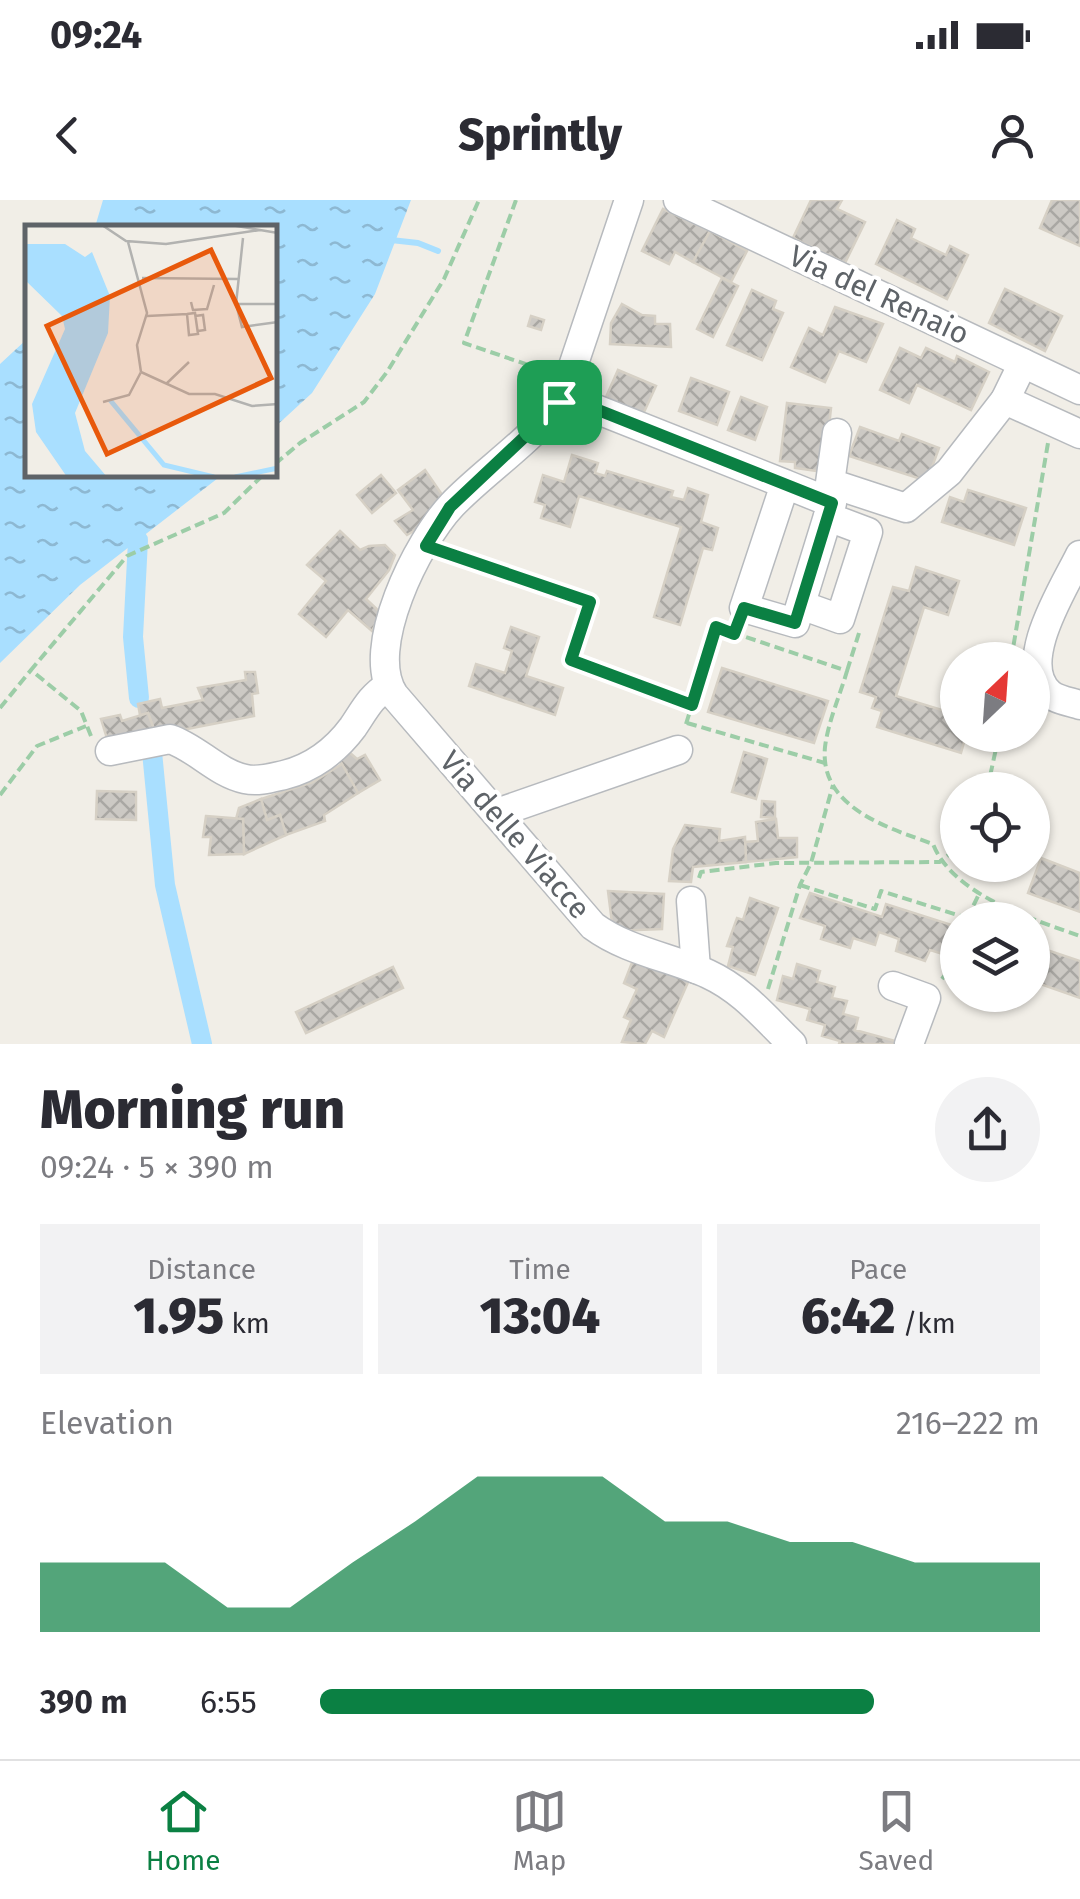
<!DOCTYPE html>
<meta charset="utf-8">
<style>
:root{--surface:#fff;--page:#f2f2f3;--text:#2b2b33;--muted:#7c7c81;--line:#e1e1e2;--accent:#0b8043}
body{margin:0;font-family:"Fira Sans",sans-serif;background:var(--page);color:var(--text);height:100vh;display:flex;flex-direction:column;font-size:38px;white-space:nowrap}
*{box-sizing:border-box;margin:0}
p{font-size:32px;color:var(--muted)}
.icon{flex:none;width:55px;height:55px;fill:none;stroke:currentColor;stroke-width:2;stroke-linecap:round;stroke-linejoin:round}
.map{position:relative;height:844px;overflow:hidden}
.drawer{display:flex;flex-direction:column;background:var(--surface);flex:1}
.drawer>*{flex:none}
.needle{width:65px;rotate:25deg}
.controls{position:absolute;left:940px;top:442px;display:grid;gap:20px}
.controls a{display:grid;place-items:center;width:110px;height:110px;border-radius:50%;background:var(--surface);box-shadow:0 2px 8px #0004;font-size:50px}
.pin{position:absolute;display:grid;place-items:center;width:85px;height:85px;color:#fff;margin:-42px;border-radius:20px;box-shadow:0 5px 15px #0006}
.round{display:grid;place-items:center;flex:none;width:105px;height:105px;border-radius:52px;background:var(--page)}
.head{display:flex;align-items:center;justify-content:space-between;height:170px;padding:0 40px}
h1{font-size:55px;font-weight:800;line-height:75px}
.metrics{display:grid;grid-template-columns:repeat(3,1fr);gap:15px;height:170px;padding:10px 40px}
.metrics div{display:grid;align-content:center;border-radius:0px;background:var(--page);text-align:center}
.metrics b{font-size:50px;font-weight:800}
.metrics small{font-size:28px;font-weight:400}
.metrics p{font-size:28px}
.chart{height:280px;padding:20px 40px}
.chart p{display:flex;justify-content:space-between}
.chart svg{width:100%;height:180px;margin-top:10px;fill:var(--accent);opacity:.7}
ul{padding:0 40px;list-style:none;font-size:32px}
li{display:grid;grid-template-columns:160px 120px 1fr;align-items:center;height:75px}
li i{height:25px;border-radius:12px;background:var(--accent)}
.status{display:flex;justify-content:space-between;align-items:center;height:70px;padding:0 50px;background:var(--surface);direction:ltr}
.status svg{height:28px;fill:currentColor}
header{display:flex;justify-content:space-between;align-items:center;height:130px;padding:0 40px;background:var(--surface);font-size:45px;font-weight:800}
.menu{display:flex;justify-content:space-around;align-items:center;height:140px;border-top:2px solid var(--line);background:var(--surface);font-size:28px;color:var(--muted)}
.menu a{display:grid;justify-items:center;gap:5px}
.menu .current{color:var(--accent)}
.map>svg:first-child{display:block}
</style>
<div class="status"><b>09:24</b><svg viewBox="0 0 49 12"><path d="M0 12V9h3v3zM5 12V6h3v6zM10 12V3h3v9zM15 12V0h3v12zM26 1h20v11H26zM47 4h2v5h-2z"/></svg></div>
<header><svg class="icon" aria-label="back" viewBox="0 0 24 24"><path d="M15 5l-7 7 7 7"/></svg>Sprintly<svg class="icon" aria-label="person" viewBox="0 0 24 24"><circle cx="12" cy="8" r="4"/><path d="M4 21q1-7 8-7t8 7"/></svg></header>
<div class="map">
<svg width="1080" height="844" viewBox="0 0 1080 844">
<defs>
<pattern id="water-ripples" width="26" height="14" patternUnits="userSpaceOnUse" patternTransform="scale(2.5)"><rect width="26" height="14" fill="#a9dfff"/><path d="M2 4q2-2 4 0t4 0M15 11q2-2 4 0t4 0" fill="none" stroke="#8db8d2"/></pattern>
<pattern id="building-cross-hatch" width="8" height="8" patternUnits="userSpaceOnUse" patternTransform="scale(2.5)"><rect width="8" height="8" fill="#ccc9c4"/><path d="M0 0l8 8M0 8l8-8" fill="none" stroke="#a9a7a3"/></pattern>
</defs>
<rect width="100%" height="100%" fill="#f1eee7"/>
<g fill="url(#water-ripples)">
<path d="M103,0H411L375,94L312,193L275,227V28L95,27Z"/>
<path d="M27,139L28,275H222L80,385L0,463V164Z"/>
</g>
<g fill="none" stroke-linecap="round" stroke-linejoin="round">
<path stroke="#a9dfff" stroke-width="6" d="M391,40L418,43L438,51"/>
<g stroke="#a9dfff" stroke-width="20">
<path d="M138,340L133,437L139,498"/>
<path d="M152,552L165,685L202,844"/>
</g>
</g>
<g fill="url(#building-cross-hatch)" stroke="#d6d0c5" stroke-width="2.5">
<path d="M811,0H842L837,9L865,22L845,63L793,38Z"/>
<path d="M1052,0H1080V46L1040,28Z"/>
<path d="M663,9L710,31L693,62L675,52L669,64L642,51Z"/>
<path d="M897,20L915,29L911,38L946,55L950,46L968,55L947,99L876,64Z"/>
<path d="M710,31L747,51L731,82L693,62Z"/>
<path d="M722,78L738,86L713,137L697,129Z"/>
<path d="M1005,89L1062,116L1045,151L989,123Z"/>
<path d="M752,90L776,101L773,109L783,113L762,160L727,145Z"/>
<path d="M622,104L642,115L655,116V124H670L671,147L610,144L611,123Z"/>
<path d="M835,107L883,124L866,162L839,151L825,182L791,167L809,128L823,135Z"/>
<path d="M531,116L544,120L541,130L528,126Z"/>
<path d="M900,148L921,158L926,148L955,162L957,156L989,172L971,210L917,185L909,203L880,190Z"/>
<path d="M618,170L656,186L640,221L602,206Z"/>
<path d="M691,178L729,192L717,225L679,211Z"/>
<path d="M530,193L538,202L527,211L519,202Z"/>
<path d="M741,197L767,207L755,240L728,230Z"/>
<path d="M787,203L831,208L824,272L795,268V262L780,261Z"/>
<path d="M860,227L899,241L902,234L939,248L927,281L849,256Z"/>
<path d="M572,255L598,263L595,273L605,276L607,271L673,291L671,297L684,300L688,288L708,295L701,322L718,328L712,350L703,348L680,425L654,417L681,327L579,296L570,327L541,318L545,305L535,302L543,275L564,282Z"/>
<path d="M425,270L445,299L427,323L407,335L395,321L413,310L398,290Z"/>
<path d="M381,275L396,293L372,313L357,295Z"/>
<path d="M968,290L1026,308L1014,345L942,322L950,297L964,302Z"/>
<path d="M340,331L360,350L369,346L385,345L395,355L389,370L366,399L381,413L372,431L348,410L326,437L299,414L326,381L307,365Z"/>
<path d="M916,367L959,381L948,415L924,407L896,496L958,515V535H966L961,553L877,527L882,511L872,508L876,497L860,492L893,387L909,391Z"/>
<path d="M511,427L539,437L526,476L563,488L555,515L469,486L476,464L505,473L512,451L504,448Z"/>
<path d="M722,468L828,501L814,543L708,512Z"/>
<path d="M245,472H255L258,493L252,494L254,516L156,535L148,513L140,515L138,504L160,499L162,508L203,500L198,488L246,480Z"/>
<path d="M148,513L156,535L109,545L101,519L120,515L122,521Z"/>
<path d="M349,552L357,559L365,555L380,580L358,593L340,561Z"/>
<path d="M744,552L767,559L756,599L732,592Z"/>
<path d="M342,564L358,593L324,615L325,621L286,635L280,615L267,620L261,599L313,582Z"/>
<path d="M97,591L136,592V620L96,619Z"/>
<path d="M261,599L267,620L280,615L286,635L244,654L243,619H236L239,608Z"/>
<path d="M762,601L775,602V618L761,617Z"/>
<path d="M206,616L243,619L244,654L209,655L211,637H203Z"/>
<path d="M776,619L778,638H797V657L746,662L745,642L758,641L756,622Z"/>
<path d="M685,625L720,629L719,641L745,637L746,662L693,667L691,682L669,681L673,649Z"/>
<path d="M1041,658L1080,673V712L1028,693Z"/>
<path d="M608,691L664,694L662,729L613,731Z"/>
<path d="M810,693L882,717L886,704L958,727L949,756L930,750L925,761L896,751L899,739L879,732L875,745L853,738L850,748L821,739L825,726L800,718Z"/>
<path d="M750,698L778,708L755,775L728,766L733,747L727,746L737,718L743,720Z"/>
<path d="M1032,745L1080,761V798L1032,781Z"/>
<path d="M633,760L689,780L664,837L652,831L645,844L622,842L631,820L624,817L637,789L624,783Z"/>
<path d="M797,764L820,771L817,782L835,787L832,798L847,801L843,814L858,818L855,830L895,841V844H839L840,841L822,836L825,825L807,820L810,809L777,800L783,776L793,779Z"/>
<path d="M393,767L403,788L306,833L296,812Z"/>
</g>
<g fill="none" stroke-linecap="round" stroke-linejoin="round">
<defs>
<g id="minor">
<path d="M629,0L563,196C541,234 484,271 452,305C418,341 363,449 394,495L593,726C627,751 670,757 708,774C743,790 765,818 792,844"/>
<path d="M678,0L1080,190"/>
<path d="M1023,163L1005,200L1080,234"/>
<path d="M563,196L785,284L744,408L795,423L832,303L785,284"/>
<path d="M837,233L830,283L906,308L949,272L1005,200"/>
<path d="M1080,355C1065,386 1014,464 1050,494C1057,500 1071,502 1080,505"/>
<path d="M801,405L840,419L868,332L828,317"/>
<path d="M110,551L170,539C197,548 217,573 245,579C258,582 271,578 284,575C312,568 336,550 353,527C364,511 371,496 388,486"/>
<path d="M497,613L678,550"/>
<path d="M691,701L696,769"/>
<path d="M893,786L926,798L909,844"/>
</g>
</defs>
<use href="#minor" stroke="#b7babe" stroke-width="31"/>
<g stroke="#9ccda7" stroke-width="4" stroke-dasharray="10 5" stroke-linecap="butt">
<path d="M516,0L464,143L546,171"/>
<path d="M275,264L300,243L364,202L387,172L444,79L479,0"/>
<path d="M444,352L590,402L571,461L692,505L717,427L734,433"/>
<path d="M735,431L734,433L847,471C840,495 828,522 825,547C819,608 889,628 933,644C953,695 1032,719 1080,736"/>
<path d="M1011,460L1048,243"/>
<path d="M847,471L859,433"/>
<path d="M0,508L31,470"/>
<path d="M687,523L825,563"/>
<path d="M686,524L692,505"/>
<path d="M91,536L81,511L31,470L127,356L224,313L263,275"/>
<path d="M987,590L999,535"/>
<path d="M0,595L37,546L86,526"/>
<path d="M699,678L701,672L776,663L940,662L958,647"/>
<path d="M800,685L875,709L881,691L967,718"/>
<path d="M967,719L980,692"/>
<path d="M942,779L951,767L958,748"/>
<path d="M768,789L800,685L811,663L833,585"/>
</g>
<use href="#minor" stroke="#fff" stroke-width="28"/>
</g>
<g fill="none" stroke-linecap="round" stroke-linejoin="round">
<defs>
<path id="route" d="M563,196L832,303L795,423L744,408L734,434L716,427L692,505L571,460L590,402L426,346L450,307L550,213Z"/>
</defs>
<use href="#route" stroke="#fff" stroke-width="20"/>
<use href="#route" stroke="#0b8043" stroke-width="12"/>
</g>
<g text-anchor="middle" stroke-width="8" stroke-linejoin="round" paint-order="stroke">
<g font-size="30" fill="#5e6368" stroke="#fff">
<text transform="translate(879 95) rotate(25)" y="10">Via del Renaio</text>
<text transform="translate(515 635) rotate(49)" y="10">Via delle Viacce</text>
</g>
</g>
<g transform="translate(25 25)">
<rect width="252" height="252" fill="#f1eee7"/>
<path d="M0,19H40L60,32L67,27L85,71L83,108L50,188L60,226L82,252H42L11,207L7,179L40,104L37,91L0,55Z" fill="#a9dfff"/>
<path fill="none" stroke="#a9dfff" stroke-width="5" d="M85,175L139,240L189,252M210,252L253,243"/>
<path fill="none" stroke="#b2b2b0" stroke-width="2.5" d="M77,0L101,16L141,19L235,5M206,0L253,8M218,13L211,79H253M103,17L122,88L112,120L116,147M117,53L213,54M166,77L168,85L182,84L189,60M211,79L217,102L253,97M122,91L162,89L164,110L173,109L170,88L162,89M170,91L178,90L180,105L173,106M116,147L164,169H190L227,181L253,179M141,159L164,137M78,177L104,170L116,147"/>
<path fill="#e8590c" fill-opacity="0.15" stroke="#e8590c" stroke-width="5" d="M186,25L246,153L82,229L22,101Z"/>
<rect width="252" height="252" fill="none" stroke="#5e6368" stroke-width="5"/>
</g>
</svg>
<div class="controls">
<a><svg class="needle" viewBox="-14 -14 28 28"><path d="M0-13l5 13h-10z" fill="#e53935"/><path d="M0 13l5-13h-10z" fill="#7c7c81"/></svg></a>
<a><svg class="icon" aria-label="locate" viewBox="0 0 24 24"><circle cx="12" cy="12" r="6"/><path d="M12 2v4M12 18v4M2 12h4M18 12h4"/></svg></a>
<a><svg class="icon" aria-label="layers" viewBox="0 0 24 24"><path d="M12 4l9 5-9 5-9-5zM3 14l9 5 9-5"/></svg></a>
</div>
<div class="pin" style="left:559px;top:202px;background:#1e9e55"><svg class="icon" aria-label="arrive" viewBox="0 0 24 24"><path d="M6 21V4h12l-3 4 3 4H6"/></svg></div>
</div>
<section class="drawer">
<div class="head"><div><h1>Morning run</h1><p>09:24 · 5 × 390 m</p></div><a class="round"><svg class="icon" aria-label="share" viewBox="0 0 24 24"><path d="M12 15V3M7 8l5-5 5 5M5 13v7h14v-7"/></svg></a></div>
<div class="metrics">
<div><p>Distance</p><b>1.95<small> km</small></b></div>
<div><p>Time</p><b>13:04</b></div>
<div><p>Pace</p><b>6:42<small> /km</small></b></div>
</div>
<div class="chart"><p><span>Elevation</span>216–222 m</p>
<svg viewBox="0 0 160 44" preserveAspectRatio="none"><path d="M0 44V27L10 27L20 27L30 38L40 38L50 27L60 17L70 6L80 6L90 6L100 17L110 17L120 22L130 22L140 27L150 27L160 27V44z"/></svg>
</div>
<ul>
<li><b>390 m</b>6:55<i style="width:77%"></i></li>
</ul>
</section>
<nav class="menu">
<a class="current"><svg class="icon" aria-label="home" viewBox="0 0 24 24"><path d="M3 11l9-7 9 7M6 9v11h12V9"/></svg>Home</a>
<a><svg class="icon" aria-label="map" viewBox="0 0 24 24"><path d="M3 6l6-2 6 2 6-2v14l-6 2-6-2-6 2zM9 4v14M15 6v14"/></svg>Map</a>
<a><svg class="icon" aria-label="saved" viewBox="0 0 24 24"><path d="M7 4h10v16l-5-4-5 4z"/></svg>Saved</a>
</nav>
